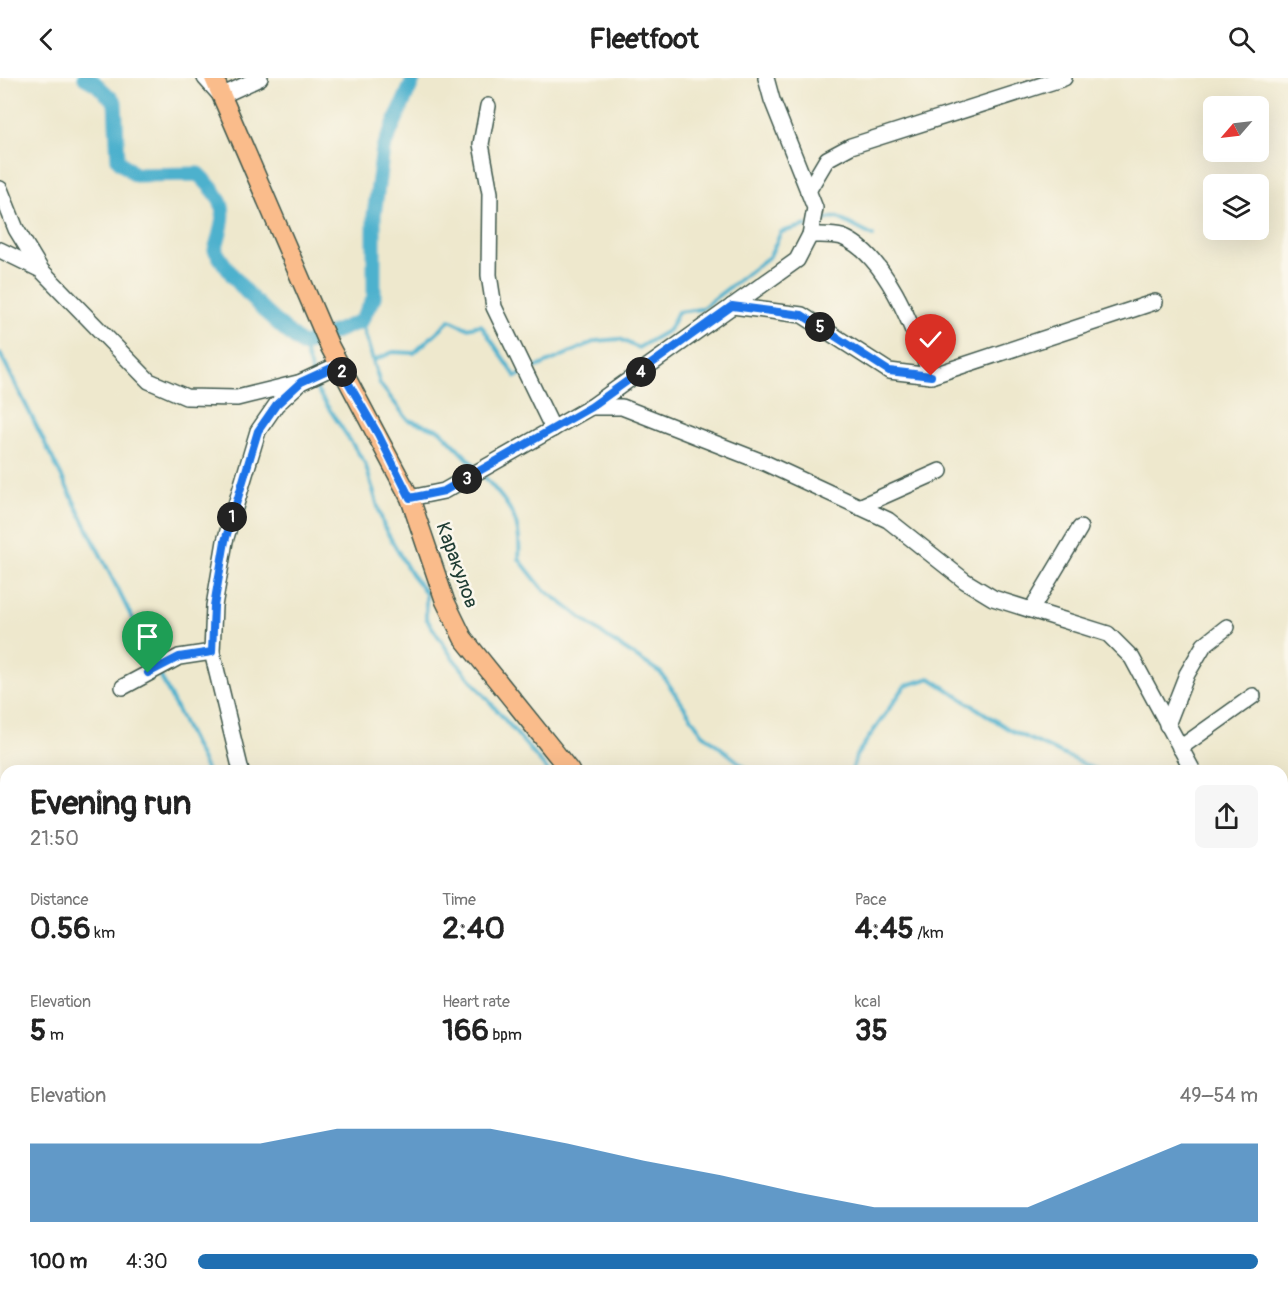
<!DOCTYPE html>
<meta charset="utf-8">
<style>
:root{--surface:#fff;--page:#f6f6f6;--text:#222;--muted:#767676;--accent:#1f6fb2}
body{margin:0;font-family:Pangolin,sans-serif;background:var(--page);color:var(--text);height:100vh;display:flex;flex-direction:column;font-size:22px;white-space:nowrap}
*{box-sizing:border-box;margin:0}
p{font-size:20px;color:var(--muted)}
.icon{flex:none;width:33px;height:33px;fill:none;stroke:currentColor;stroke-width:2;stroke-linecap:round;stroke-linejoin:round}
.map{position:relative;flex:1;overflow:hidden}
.side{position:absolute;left:0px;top:687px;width:1288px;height:531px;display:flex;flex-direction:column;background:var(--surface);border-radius:18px 18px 0 0;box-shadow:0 6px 24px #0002}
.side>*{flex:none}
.needle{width:39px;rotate:242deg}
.fabs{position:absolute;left:1203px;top:18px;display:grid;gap:12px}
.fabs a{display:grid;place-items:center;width:66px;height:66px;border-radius:9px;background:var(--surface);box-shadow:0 6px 24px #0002;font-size:30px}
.pin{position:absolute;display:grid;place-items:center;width:51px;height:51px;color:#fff;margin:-62px -26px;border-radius:50% 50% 50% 0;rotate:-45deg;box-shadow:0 0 6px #0007}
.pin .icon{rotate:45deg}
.km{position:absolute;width:30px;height:30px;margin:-15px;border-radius:50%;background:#222;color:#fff;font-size:16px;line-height:30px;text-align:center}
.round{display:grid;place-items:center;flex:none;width:63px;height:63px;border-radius:9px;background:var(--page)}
.summary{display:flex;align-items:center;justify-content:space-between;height:102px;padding:0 30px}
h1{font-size:33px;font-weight:700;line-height:45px}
.stats{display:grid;grid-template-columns:repeat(3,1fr);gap:9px;height:102px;padding:6px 30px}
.stats div{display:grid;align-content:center}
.stats b{font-size:30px;font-weight:700}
.stats small{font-size:16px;font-weight:400}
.stats p{font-size:16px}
.chart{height:168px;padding:12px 30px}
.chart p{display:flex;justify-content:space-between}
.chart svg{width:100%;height:108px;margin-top:6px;fill:var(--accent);opacity:.7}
ul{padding:0 30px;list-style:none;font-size:20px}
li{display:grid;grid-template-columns:96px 72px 1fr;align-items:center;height:45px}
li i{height:15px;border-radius:8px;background:var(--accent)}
header{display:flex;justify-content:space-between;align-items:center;height:78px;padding:0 30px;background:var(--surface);font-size:27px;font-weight:700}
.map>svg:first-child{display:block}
</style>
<header><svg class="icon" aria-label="back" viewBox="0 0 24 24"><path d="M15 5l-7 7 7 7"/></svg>Fleetfoot<svg class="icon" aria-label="search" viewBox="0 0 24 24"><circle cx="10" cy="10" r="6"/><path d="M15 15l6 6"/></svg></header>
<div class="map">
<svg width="1288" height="1218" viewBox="0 0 1288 1218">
<rect width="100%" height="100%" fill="#fbf7ec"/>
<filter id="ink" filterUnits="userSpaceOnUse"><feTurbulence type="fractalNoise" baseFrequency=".0167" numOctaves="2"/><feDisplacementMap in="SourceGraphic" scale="12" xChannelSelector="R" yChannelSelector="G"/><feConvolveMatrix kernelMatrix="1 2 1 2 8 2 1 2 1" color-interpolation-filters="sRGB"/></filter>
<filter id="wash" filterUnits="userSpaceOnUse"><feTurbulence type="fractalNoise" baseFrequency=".008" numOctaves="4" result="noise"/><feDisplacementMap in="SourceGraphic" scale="24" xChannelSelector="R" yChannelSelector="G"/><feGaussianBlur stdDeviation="1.35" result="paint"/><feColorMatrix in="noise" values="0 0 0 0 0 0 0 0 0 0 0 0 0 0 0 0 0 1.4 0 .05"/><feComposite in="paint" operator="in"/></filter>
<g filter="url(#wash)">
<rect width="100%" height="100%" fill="#eee8cd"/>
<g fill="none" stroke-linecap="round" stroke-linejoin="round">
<g stroke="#4eb1cd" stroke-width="4">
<path d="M817,144L836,139L873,158"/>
<path d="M361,243L380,306L408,342L440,352L476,389"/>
<path d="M303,267L312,295"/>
<path d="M0,275L156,588"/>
<path d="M373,283L393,274L414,275L450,242L467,250L481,247L516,299L521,296"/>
<path d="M528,293L596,263L620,261L638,270L669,252L678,234L701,231L770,178L781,154L807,147"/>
<path d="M314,302L318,314L365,385L384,449L411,496L426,515V540L452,579L548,693"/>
<path d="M483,397C509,428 522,439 519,481L542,510L609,561L661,595L702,655L750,693"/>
<path d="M159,595L207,693"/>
<path d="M852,693L856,678L905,608L930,600L1010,652L1099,693"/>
<path d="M1282,904H1288"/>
<path d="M499,1212L504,1218"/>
<path d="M925,1212L930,1218"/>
</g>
<path stroke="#4eb1cd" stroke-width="15" d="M85,0L96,6L115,24L118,82L135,97L198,96C228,125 227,132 215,172C238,210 269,239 303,267L361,243L374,219V137L383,71L414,0"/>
</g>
</g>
<g filter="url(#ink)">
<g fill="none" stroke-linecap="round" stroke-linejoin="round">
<defs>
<g id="minor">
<path d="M205,0L221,18L260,0"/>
<path d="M488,28L481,66L490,115L489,197L494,229L553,351"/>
<path d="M0,111L16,151L41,192L149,303L186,319L237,320L298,305"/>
<path d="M808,113L827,81L851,68L1064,0"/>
<path d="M810,157C819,157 833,156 842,159C887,176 915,256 931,298L1155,224"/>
<path d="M0,172L41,192"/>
<path d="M732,228L802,237L889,293L931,298"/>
<path d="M591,329H622L765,385L888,442L965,503L993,520L1108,556L1132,580L1193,693"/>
<path d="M410,420L444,413L591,329L797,182L810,157L815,130L772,22L766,0"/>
<path d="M859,429L940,393"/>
<path d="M1031,532L1080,450"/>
<path d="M123,609L179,579L212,574"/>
<path d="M1167,647L1187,596L1204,567L1227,549"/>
<path d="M1180,670L1253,618"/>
<path d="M241,693L212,574L214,528L225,463L258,353L276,327L301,304L338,287"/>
<path d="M1282,825L1288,831"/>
<path d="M0,999L6,996"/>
<path d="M1282,1190L1288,1187"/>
<path d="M667,1212L668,1218"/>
<path d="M270,1218L273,1212"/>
<path d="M1237,1218L1246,1212"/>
</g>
<g id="major">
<path d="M214,0L330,269L410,420L445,523L463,560L570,693"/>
<path d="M951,1212L956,1218"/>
</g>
</defs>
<use href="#minor" stroke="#3e574b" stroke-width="18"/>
<use href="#major" stroke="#3e574b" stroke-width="21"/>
<use href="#minor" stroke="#fff" stroke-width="15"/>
<use href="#major" stroke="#fabc8b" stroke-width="18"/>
</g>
</g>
<g fill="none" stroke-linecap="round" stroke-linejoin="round" filter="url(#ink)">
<defs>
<path id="route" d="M148,595L179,579L212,574L214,528L225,463L258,353L276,327L301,304L338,287L378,356L410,420L444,413L591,329L732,228L802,237L889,293L931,298"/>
</defs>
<use href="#route" stroke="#fff" stroke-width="12"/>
<use href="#route" stroke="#1a73e8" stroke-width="8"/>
</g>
<g text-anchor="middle" stroke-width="5" stroke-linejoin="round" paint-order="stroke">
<g font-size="20" fill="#1f3d34" stroke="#fbf7ec">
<text transform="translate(458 487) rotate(70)" y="7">Каракулов</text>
</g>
</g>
</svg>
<div class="fabs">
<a><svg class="needle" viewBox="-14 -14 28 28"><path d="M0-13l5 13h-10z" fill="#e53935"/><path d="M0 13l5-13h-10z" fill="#767676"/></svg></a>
<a><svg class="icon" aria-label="layers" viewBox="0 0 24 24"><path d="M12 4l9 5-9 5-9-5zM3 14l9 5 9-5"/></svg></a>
</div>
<div class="pin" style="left:148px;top:595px;background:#1e9e55"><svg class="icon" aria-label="arrive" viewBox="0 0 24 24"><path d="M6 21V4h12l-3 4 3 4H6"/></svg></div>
<div class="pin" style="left:931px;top:298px;background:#d93025"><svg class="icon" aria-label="check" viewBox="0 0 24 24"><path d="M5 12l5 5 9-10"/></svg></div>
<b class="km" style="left:232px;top:439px">1</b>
<b class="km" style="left:342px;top:294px">2</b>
<b class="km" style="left:467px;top:401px">3</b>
<b class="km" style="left:641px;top:294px">4</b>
<b class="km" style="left:820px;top:249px">5</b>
<section class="side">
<div class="summary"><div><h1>Evening run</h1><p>21:50</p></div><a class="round"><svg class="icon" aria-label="share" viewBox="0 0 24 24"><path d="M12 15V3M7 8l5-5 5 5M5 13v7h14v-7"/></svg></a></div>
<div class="stats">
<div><p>Distance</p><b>0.56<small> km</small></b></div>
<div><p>Time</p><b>2:40</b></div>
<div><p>Pace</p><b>4:45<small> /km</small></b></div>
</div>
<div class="stats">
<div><p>Elevation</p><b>5<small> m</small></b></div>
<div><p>Heart rate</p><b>166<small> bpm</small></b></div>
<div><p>kcal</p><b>35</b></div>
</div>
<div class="chart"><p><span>Elevation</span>49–54 m</p>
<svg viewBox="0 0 160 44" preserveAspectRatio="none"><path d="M0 44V12L10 12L20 12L30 12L40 6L50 6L60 6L70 12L80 19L90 25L100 32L110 38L120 38L130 38L140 25L150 12L160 12V44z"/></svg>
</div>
<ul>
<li><b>100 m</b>4:30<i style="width:100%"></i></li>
</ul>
</section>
</div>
